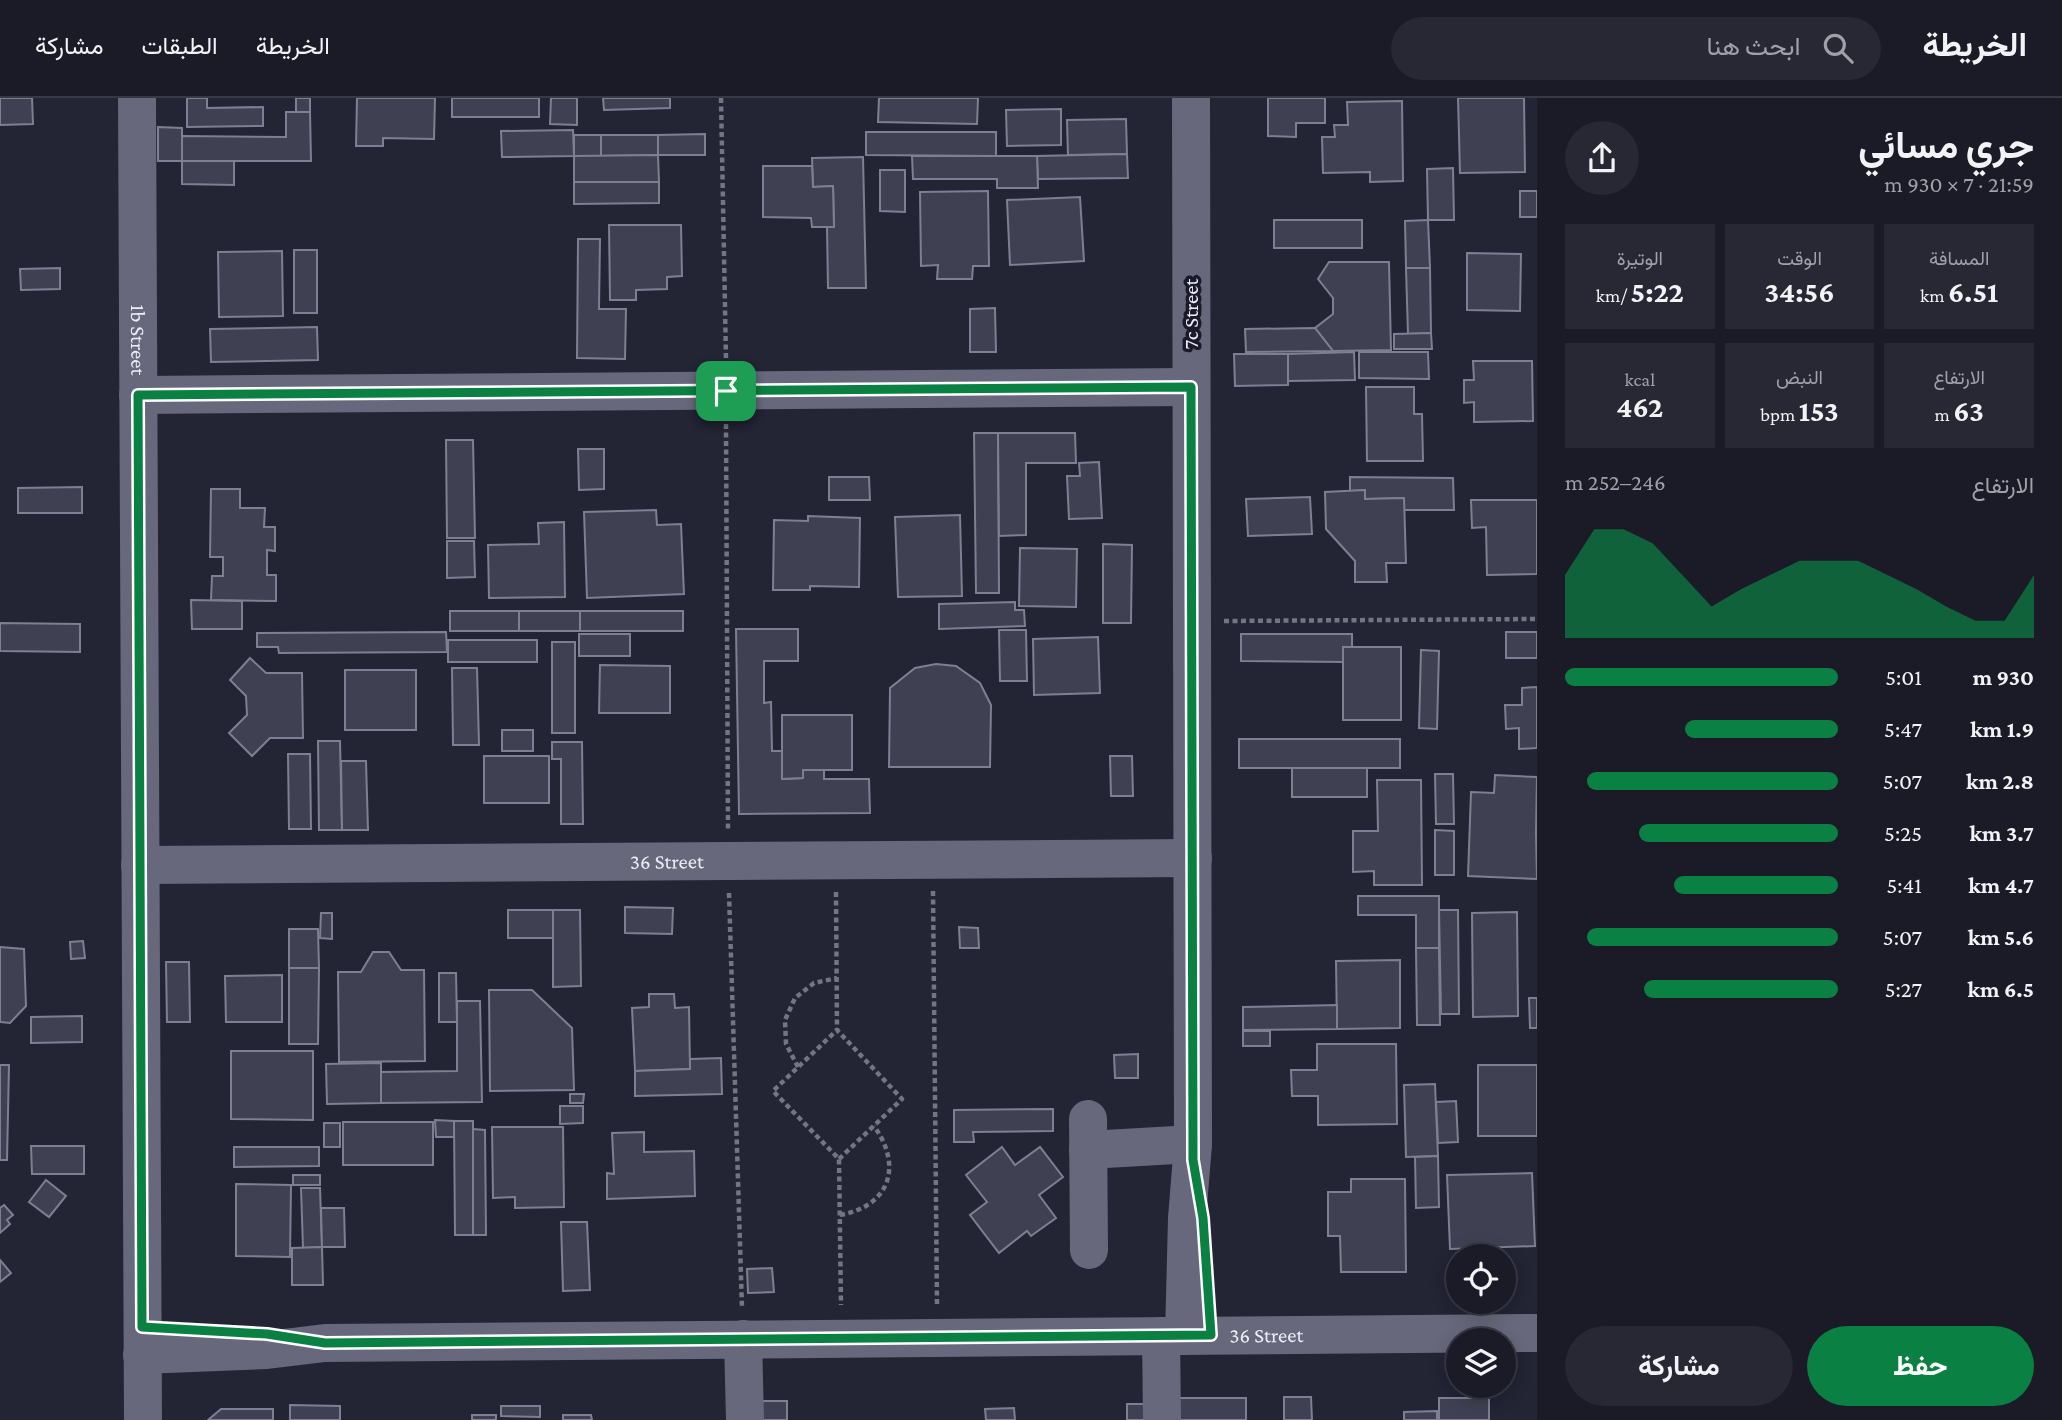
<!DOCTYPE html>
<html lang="ar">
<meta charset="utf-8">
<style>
:root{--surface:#1a1b27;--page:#272833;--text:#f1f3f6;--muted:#9fa1a7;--line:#383944;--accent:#0b8043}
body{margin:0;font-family:"Crimson Pro",Vazirmatn,serif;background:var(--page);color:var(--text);direction:rtl;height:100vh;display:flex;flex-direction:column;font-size:26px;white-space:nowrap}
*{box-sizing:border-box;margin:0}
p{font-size:23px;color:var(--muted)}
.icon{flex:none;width:38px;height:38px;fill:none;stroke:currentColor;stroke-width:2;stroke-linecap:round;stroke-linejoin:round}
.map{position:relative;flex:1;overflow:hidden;direction:ltr}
.side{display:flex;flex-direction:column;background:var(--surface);width:525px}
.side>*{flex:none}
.fabs{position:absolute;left:1446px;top:1146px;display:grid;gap:14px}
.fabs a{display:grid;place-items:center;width:70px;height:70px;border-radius:50%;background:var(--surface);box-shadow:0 4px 18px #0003,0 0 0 2px var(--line);font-size:35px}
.pin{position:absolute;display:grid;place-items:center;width:60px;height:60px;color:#fff;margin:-30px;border-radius:14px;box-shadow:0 4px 10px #0006}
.round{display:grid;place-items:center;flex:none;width:74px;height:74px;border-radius:37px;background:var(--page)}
.overview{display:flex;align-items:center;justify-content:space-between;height:119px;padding:0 28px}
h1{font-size:38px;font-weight:700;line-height:52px}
.figures{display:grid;grid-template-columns:repeat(3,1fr);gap:10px;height:119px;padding:7px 28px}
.figures div{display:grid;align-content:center;border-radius:0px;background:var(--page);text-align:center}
.figures b{font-size:30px;font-weight:700}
.figures small{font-size:19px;font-weight:400}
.figures p{font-size:19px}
.chart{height:196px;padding:14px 28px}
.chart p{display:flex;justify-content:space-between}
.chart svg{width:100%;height:126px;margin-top:7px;fill:var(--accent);opacity:.7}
.cta{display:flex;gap:14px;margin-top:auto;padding:14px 28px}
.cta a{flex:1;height:80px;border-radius:42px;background:var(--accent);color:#fff;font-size:28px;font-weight:700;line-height:80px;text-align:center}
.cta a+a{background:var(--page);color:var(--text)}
ul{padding:0 28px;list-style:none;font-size:23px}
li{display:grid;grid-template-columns:112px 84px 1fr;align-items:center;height:52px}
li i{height:18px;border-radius:9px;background:var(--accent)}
header{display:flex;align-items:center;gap:42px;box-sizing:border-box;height:98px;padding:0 35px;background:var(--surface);border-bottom:2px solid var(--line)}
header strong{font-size:33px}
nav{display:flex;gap:38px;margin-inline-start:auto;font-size:24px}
.search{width:490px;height:63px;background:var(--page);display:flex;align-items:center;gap:18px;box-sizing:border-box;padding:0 24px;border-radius:38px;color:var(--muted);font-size:26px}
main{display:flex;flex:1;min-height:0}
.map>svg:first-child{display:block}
</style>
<header>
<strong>الخريطة</strong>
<div class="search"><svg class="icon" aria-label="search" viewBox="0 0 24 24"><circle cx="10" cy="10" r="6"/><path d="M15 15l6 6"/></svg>ابحث هنا</div>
<nav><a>الخريطة</a><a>الطبقات</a><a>مشاركة</a></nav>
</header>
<main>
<section class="side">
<div class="overview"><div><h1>جري مسائي</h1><p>21:59 · 7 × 930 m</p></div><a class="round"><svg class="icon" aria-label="share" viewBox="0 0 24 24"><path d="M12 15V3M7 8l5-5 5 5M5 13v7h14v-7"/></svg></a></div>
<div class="figures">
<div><p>المسافة</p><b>6.51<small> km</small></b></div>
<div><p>الوقت</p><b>34:56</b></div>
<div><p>الوتيرة</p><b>5:22<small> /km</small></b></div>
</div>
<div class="figures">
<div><p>الارتفاع</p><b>63<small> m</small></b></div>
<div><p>النبض</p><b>153<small> bpm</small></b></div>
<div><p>kcal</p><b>462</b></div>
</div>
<div class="chart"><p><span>الارتفاع</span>246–252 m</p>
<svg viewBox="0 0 160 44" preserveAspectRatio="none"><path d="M0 44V22L10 6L20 6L30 11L40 22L50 33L60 27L70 22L80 17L90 17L100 17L110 22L120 27L130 33L140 38L150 38L160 22V44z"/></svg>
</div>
<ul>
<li><b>930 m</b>5:01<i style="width:100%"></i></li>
<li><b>1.9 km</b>5:47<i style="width:56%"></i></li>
<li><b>2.8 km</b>5:07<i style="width:92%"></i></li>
<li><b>3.7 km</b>5:25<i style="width:73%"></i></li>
<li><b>4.7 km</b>5:41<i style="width:60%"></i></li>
<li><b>5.6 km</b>5:07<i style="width:92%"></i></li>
<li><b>6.5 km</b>5:27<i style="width:71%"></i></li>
</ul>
<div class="cta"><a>حفظ</a><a>مشاركة</a></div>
</section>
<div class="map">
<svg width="1537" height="1322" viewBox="0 0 1537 1322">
<rect width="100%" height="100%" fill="#232434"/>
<g fill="#3f4152" stroke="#7e7f93" stroke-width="2">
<path d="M0,0H32L33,26L0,27Z"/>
<path d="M187,0H207V10L263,9V28L187,29Z"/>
<rect x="296" y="0" width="14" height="14"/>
<path d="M357,0H435L434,41L383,40V48H356Z"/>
<rect x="452" y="0" width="87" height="19"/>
<path d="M551,0H577V27L550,26Z"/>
<path d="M603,0H670V10L604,12Z"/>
<path d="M879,0H978L977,26L878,24Z"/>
<path d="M1268,0H1325V25H1296V39L1268,38Z"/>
<path d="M1458,0H1524L1525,74L1460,75Z"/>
<path d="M1402,3L1403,83L1370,84V74L1323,75L1322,39H1335L1334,27H1348L1347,4Z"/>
<path d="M1061,11V47L1007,48L1006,12Z"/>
<path d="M286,14H310L311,63H182V38L286,39Z"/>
<path d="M1126,21L1127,56L1068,57L1067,22Z"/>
<path d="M158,29L182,30V63H158Z"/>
<path d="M573,32L574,58L502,59L501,33Z"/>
<path d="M866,34H996V58L866,57Z"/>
<path d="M705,36V57H658V37Z"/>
<rect x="574" y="37" width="27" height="21"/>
<path d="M601,37H658V57L601,58Z"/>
<path d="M1127,56L1128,80L1038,81L1037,58Z"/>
<path d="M658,57L659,84H574V58Z"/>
<path d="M912,58H1037L1038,90H997V81H913Z"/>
<path d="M863,59L866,190H828L827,129H834L833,88L813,89L812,60Z"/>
<path d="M182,63H234V87L182,86Z"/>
<path d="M763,68H812L813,89L833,88L834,129H812L811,120L763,119Z"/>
<path d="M1453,70L1454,122H1428L1427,71Z"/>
<path d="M880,72H905V114L880,113Z"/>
<path d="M574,84H659V105L574,106Z"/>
<path d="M988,93L989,168H973L972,181H937L938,167L921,168L920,94Z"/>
<rect x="1520" y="93" width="17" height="26"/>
<path d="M1080,99L1084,163L1010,167L1007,102Z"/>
<rect x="1274" y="122" width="88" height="28"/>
<path d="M1428,122L1430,170H1406L1405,123Z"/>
<path d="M609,127H681L682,178L667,179V191L636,192V202H610Z"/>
<path d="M578,141H600L599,211H626L625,261L577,260Z"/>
<rect x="294" y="152" width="23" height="63"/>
<path d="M282,153L283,218L219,219L218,154Z"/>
<path d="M1467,155L1521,156L1520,213L1467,212Z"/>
<path d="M1329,164H1389L1391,252L1333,253L1315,230L1333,216V200L1318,181Z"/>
<path d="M60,170V191L21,192L20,171Z"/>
<path d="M1406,170H1430L1431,235L1408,236Z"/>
<path d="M995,210L996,254H970V211Z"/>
<path d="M317,229L318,262L211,264L210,231Z"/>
<path d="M1315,230L1333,253L1246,254L1245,231Z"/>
<path d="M1431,235L1432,251H1394V236Z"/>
<path d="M1354,254L1355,282L1288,283V256Z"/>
<path d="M1359,254H1428L1429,281L1359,280Z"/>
<path d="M1234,256H1288V287L1235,288Z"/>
<path d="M1473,263H1532L1533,323L1474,324V304L1464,305V282H1474Z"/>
<path d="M1366,289H1414V316H1422L1423,363H1367Z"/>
<path d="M974,335H998L999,495H976Z"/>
<path d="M998,335H1075L1076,365H1026V437L999,438Z"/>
<path d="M446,342H473L475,440H447Z"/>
<path d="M578,351H604V391L579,392Z"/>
<path d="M1099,364L1102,420L1069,421L1067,378H1080L1079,365Z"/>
<path d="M829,379H869L870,402H829Z"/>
<path d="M1350,379L1453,380L1454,412H1404V400L1365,401V392L1350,393Z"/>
<path d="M82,389V415H18V390Z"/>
<path d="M211,391H240V410H265L264,429H275V453L267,452V477H276V503L211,502L212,478H223V459H210Z"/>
<path d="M1365,392V401L1404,400L1406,465H1386L1387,484H1355V463L1326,431L1325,394Z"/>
<path d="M1310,399L1312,436L1248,438L1246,401Z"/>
<path d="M1471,402H1537V476L1487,477L1486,429L1472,430Z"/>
<path d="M656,412L657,427L681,426L684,496L587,500L584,414Z"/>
<path d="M960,417L962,498L898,499L895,419Z"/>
<path d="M808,418L860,420L859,489L810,488V492H773L774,422L808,423Z"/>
<path d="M564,424L565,499L489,500L488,447L539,446L538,425Z"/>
<path d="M447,443H474L475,479L447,480Z"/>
<path d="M1103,446L1132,447L1131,525H1103Z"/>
<path d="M1020,450L1077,451L1076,509L1019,508Z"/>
<path d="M191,502L242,503V531H192Z"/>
<path d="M1015,504V512H1024L1025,528L939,531V506Z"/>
<rect x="450" y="513" width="69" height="20"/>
<rect x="519" y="513" width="61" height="20"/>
<rect x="580" y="513" width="103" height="20"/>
<path d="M0,525L80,526V554L0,553Z"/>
<path d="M736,531H798V563H764V605L771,604L772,653H782V681L803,680V672H824V681H869L870,715L739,716Z"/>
<path d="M999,532H1026L1027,583H1000Z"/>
<path d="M446,534L447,554L279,555L278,549H257V535Z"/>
<rect x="1506" y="534" width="31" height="26"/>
<rect x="579" y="536" width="51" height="22"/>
<path d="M1241,536H1352V549H1343V564L1241,563Z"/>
<path d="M1098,539L1100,595L1034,597L1033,541Z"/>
<rect x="448" y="542" width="89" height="22"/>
<rect x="552" y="544" width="23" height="91"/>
<rect x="1343" y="549" width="58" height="73"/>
<path d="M1421,552L1439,553L1437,631L1419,630Z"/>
<path d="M250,560L266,575H302L303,640H270L252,658L229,635L247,617L246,598L230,582Z"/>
<path d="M936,566L956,568L980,585L991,607L990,669H889L890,590L915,570Z"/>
<path d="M600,567L670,568V615H599Z"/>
<path d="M452,570H477L479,647H453Z"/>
<rect x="345" y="572" width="71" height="60"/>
<path d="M1537,589V650L1519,651V630L1506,631L1505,607H1522V590Z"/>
<path d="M782,617H852V672H803V680L782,681Z"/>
<rect x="502" y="632" width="31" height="21"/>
<rect x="1239" y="641" width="161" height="29"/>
<path d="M318,643H340L342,732H319Z"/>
<path d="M552,644H582L583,726H561V661H552Z"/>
<path d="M288,656H310L311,731H289Z"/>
<rect x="484" y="658" width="65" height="47"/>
<path d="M1110,658H1132L1133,698H1111Z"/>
<path d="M341,663H366L368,732H342Z"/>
<rect x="1292" y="670" width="75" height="29"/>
<path d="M1435,676H1453L1454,726H1436Z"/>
<path d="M1495,677L1537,679L1536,735L1537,781L1468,778L1471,694L1494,695Z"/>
<path d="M1377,682H1421L1422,787H1374V773L1353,774V733H1378Z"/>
<path d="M1435,732L1454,733V777H1435Z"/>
<path d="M1358,798H1439V850H1416V817H1358Z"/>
<path d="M625,809L673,810L672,836L625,835Z"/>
<rect x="508" y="812" width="45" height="28"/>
<path d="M553,812H580L581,888L553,889Z"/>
<path d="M1439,812H1458L1459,916H1441Z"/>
<path d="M1517,814L1518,918L1473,919L1472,815Z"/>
<path d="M321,815H332V841L320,840Z"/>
<path d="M959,829L978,830L979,850H960Z"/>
<path d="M289,831H318L319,870H289Z"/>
<path d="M83,843L85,860L71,861L70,844Z"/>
<path d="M0,849L24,851L26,908L10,925L0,924Z"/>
<path d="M1416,850H1439L1440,927H1417Z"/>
<path d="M373,854H389L401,872H424L425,963L339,964L338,874H361Z"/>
<path d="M1400,862V930L1337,931L1336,863Z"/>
<path d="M166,864H189L190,924H167Z"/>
<path d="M289,870H319L318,946H289Z"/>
<path d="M439,875H456L457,924H439Z"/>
<path d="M282,877V924H226L225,878Z"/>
<path d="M489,892H532L572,930L574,992L490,993Z"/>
<path d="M649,896H674L675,910L689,909L690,971L635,973L632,910L649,909Z"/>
<path d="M1529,900H1537V930H1530Z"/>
<path d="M457,903H480L482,1004L381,1005V974L457,973Z"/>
<path d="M1337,907V931L1243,932V909Z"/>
<path d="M82,918V944L31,945V919Z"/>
<rect x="1243" y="933" width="27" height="15"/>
<path d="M1317,946H1396L1397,1026L1318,1027V998H1292L1291,972H1317Z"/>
<path d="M231,953H313V1022L231,1021Z"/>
<path d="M1138,956V980H1115L1114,957Z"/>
<path d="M721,960L722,996L635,998V973L690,971V961Z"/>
<path d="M381,965V1005L327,1006L326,966Z"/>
<path d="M0,967H9L7,1062H0Z"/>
<rect x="1478" y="967" width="59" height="71"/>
<path d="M1435,986L1438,1058L1406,1059L1404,987Z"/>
<path d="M570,996H584L583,1005H570Z"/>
<path d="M1456,1003L1458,1044L1438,1045L1436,1004Z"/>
<path d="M560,1008H583V1025L560,1026Z"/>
<path d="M1053,1011V1033L973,1034L974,1044H954V1012Z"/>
<path d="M435,1022L454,1023V1039H436Z"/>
<path d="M454,1023H473V1137H455Z"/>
<rect x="343" y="1024" width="90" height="43"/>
<rect x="324" y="1025" width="16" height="24"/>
<path d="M492,1029H563L564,1109L515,1110V1099L493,1100Z"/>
<path d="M473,1031L485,1032L486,1137H473Z"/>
<path d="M644,1034V1054L694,1053L695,1098L607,1101V1075L614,1076L612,1035Z"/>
<path d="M31,1048H84V1076H32Z"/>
<path d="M234,1049H319V1068L234,1069Z"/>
<path d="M1002,1049L1015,1067L1040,1049L1063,1079L1039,1097L1056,1120L1031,1138L1027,1133L999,1155L970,1117L987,1104L966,1077Z"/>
<path d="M1438,1058L1439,1109L1416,1110L1415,1059Z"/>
<path d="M1532,1075L1535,1148L1450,1151L1447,1077Z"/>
<rect x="293" y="1077" width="27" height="10"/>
<path d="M1351,1081H1405L1406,1174H1341L1340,1138H1328V1094H1351Z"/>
<path d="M46,1082L66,1098L49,1119L29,1104Z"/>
<path d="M236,1086L291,1087L290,1159L236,1158Z"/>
<path d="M301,1090H320L322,1149L303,1150Z"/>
<path d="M4,1107L13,1117L7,1122L10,1126L0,1135V1110Z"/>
<path d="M321,1110H344L345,1149H322Z"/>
<path d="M561,1124H587L590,1192L563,1193Z"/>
<path d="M322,1149L323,1187H292V1150Z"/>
<path d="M0,1162L11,1175L0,1184Z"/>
<path d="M772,1170L774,1194L748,1195L747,1171Z"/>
<path d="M1284,1299H1311L1312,1322H1284Z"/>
<rect x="1177" y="1300" width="69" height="22"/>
<rect x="1439" y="1300" width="50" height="22"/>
<rect x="762" y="1303" width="25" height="19"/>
<rect x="1127" y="1306" width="21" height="16"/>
<path d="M290,1307L340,1308V1322H290Z"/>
<path d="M501,1308H540V1319L501,1318Z"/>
<path d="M1014,1310L1015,1322H986L985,1311Z"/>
<path d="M221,1311H273V1322H208Z"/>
<path d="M1437,1313V1322H1404V1314Z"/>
<rect x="472" y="1317" width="24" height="5"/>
<path d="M563,1317H591L592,1322H563Z"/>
</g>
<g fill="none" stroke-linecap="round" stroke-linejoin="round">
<g stroke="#747583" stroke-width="4.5" stroke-dasharray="5 3.5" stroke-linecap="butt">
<path d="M721,0L726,262"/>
<path d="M726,326L728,731"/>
<path d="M1224,523L1537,521"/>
<path d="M933,793L937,1207"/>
<path d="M836,794L837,932"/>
<path d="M729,795L742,1210"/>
<path d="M798,969L786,946L785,922L795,900L814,885L837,880"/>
<path d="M839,1061L902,1001L837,932L773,993L839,1061L841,1207"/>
<path d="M840,1117C890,1108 903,1068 874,1028"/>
</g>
<g stroke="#67687b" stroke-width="38">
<path id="s1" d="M137,0L143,1322"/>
<path d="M138,297L1191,289"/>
<path id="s2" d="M140,767L1193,760"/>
<path d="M1088,1021L1089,1152"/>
<path d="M1088,1052L1193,1046"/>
<path d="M1161,1238L1162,1322"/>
<path d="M1184,1238L1187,1120L1193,1046L1191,0"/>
<path d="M743,1241L745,1322"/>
<path id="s3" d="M142,1257L267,1252L325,1245L1537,1235"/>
</g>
</g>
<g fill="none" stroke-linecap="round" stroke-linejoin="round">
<defs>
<path id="route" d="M1191,289L1193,1062L1203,1120L1211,1237L325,1245L267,1236L142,1229L138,297Z"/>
</defs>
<use href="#route" stroke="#fff" stroke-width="14"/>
<use href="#route" stroke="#0b8043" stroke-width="9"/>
</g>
<g text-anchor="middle" stroke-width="7" stroke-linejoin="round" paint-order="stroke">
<g font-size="21" fill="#ecedf8" stroke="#1a1a2a">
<text transform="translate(1191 216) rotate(-90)" y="7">7c Street</text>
<text dy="7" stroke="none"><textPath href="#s1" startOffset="242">1b Street</textPath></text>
<text dy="7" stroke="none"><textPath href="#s2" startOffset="527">36 Street</textPath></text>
<text dy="7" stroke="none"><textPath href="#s3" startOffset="1125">36 Street</textPath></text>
</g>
</g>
</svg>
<div class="fabs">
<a><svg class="icon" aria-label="locate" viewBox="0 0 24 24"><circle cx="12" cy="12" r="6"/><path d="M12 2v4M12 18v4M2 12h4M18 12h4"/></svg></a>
<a><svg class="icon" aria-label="layers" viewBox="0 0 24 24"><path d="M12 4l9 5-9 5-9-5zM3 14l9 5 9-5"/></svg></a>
</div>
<div class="pin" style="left:726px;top:293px;background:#1e9e55"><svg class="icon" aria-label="arrive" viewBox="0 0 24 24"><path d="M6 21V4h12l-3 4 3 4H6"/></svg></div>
</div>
</main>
